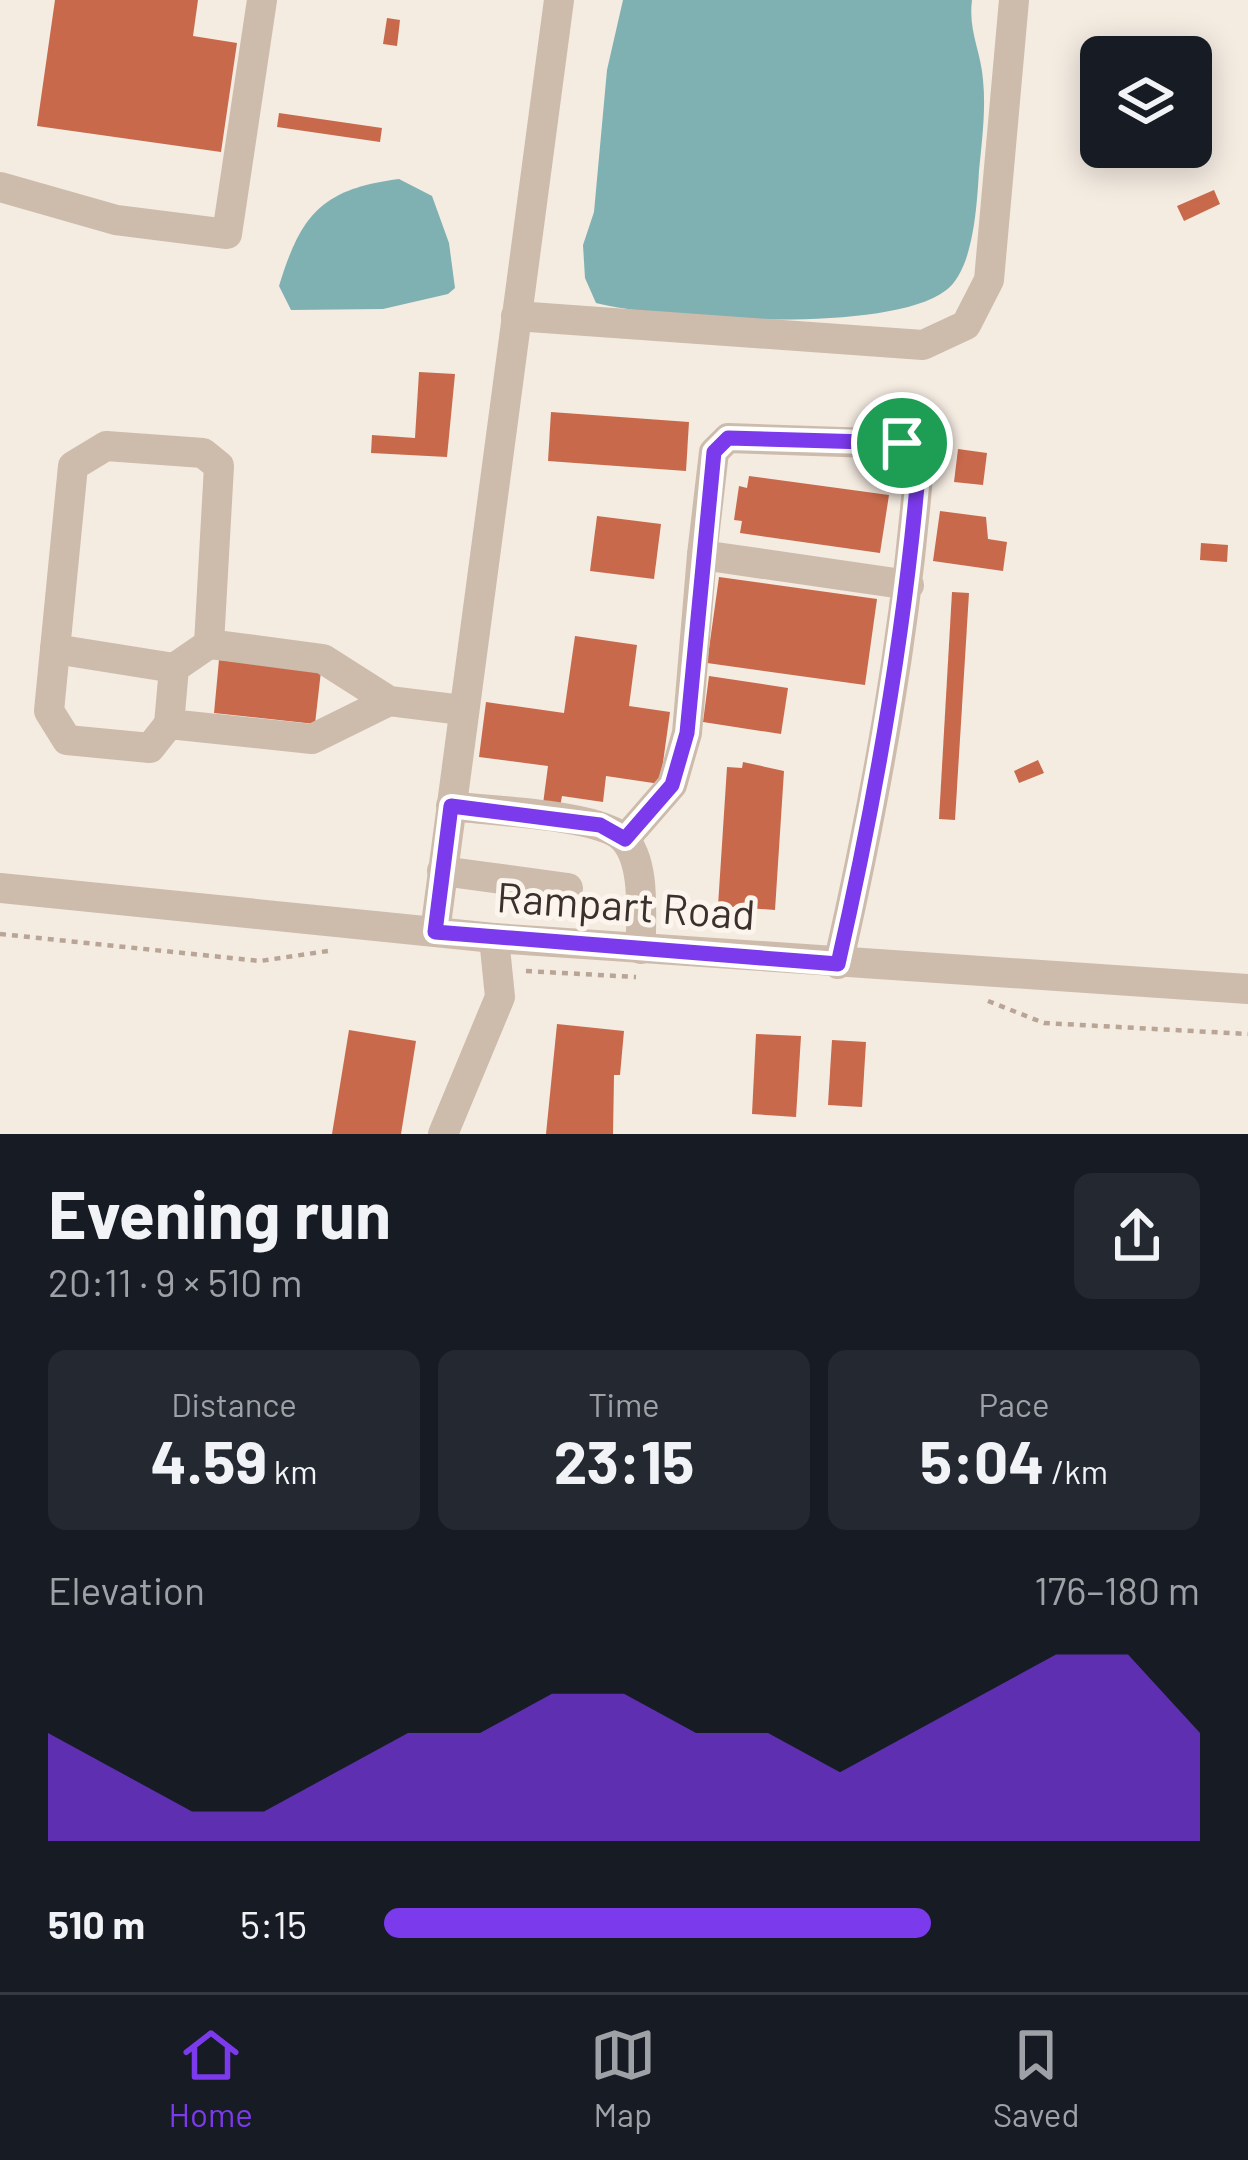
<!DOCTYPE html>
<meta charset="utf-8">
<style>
:root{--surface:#171b24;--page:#242831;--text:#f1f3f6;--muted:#9ea1a6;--line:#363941;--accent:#7c3aed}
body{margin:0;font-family:Barlow,sans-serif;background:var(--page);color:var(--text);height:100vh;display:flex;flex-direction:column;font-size:45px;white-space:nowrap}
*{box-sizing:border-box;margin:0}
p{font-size:39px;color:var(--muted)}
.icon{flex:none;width:66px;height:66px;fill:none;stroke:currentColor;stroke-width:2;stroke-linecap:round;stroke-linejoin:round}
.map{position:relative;height:1134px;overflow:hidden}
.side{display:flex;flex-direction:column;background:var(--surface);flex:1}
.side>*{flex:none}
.tools{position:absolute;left:1080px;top:36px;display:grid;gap:24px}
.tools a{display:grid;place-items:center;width:132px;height:132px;border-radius:18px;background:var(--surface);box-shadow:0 6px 30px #0003;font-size:60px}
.pin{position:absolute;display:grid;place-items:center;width:102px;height:102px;color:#fff;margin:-51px;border:6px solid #fff;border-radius:50%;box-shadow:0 3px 12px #0007}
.round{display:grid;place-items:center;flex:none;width:126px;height:126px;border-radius:18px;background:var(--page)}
.summary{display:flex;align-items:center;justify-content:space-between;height:204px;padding:0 48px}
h1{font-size:66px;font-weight:700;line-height:90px}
.figures{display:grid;grid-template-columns:repeat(3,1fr);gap:18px;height:204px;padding:12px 48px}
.figures div{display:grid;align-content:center;border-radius:18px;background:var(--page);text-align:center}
.figures b{font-size:60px;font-weight:700}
.figures small{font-size:33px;font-weight:400}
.figures p{font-size:33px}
.chart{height:336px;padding:24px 48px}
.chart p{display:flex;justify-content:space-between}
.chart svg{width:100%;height:216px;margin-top:12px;fill:var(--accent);opacity:.7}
ul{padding:0 48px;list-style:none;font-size:39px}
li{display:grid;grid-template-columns:192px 144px 1fr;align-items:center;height:90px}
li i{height:30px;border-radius:15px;background:var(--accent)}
.menu{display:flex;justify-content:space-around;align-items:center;height:168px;border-top:3px solid var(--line);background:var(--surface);font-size:33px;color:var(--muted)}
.menu a{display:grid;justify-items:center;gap:6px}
.menu .active{color:var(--accent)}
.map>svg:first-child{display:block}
</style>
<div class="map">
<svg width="1248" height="1134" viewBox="0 0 1248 1134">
<rect width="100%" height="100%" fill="#f4ebe1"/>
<g fill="#7fb0b2">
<path d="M623,0H972C968,31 981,51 983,80C986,109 982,141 979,171C977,203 974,271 945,291C888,334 664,320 596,303L585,278L583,245L594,212L607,70Z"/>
<path d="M399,179L432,196L449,243L455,288L448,294L383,309L291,310L279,286C301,214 322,189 399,179Z"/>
</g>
<g fill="#c8694b">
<path d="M55,0H198L193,36L237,43L221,152L37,126Z"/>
<path d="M387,18L400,20L397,46L383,44Z"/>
<path d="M279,113L382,128L380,142L277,127Z"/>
<path d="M1214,190L1220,204L1184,221L1177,206Z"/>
<path d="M419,372L455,374L447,457L371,453L372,435L415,438Z"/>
<path d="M551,412L689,422L686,471L548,461Z"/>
<path d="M958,449L987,453L983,485L954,482Z"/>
<path d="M749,476L889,495L880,553L740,533L742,521L734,520L739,486L747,488Z"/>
<path d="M940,511L986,517L988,539L1007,542L1003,571L933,561Z"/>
<path d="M597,516L661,524L654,579L590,571Z"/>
<path d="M1201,543L1228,545L1227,562L1200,560Z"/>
<path d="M719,577L877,599L865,685L707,663Z"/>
<path d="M952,592L969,593L955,820L939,819Z"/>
<path d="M575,636L637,645L629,706L670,712L660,784L606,776L603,802L562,796L560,807L543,804L548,766L479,757L486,702L564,713Z"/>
<path d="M219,660L321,671L315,724L214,713Z"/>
<path d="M709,676L788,688L781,734L703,722Z"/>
<path d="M1038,760L1044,773L1019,783L1014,771Z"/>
<path d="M743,762L784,771L775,910L718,906L727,767L742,768Z"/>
<path d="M557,1024L624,1031L620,1075H614L613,1134H546Z"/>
<path d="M349,1030L416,1041L401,1134H332Z"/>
<path d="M756,1034L801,1036L796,1117L752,1114Z"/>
<path d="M832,1040L866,1042L862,1107L828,1105Z"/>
</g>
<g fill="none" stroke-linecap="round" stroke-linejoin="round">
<g stroke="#b9a596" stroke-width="4.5" stroke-dasharray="6 6" stroke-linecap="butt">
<path d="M0,934L260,961L328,951"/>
<path d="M526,971L636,977"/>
<path d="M988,1001L1044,1023L1248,1034"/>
</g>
<g stroke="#cdbbac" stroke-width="30">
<path d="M0,187L116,220L227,234L262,0"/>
<path d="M516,316L923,345L966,325L989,280L1014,0"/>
<path d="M55,649L174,668"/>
<path d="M389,701L323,659L209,644L174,668L169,724L312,739L389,701L462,710"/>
<path d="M169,724L150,748L67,740L49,711L73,466L106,446L203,453L219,466L209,644"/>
<path d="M451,806C487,811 601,814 624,839C647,864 640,919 641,949"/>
<path d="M625,839L672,785L687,733L702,555"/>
<path d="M442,871L568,888"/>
<path d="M0,888L494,938L1248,989"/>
<path d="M435,932L559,0"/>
<path d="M838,964C876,797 906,633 919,463L901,444L728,438L714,452L702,555L909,585"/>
<path d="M443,1134L500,997L494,938"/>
</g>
</g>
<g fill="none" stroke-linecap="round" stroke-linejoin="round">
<defs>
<path id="route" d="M728,438L902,443L919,463C905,633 876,797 838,964L435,932L451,806L600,825L625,839L672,785L687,733L714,452Z"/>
</defs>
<use href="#route" stroke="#fff" stroke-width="24"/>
<use href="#route" stroke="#7c3aed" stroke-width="15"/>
</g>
<g text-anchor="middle" stroke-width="10" stroke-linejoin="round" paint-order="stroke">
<g font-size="42" fill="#3b302b" stroke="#fbf5ee">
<text transform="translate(626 906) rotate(4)" y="15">Rampart Road</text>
</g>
</g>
</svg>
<div class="tools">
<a><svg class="icon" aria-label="layers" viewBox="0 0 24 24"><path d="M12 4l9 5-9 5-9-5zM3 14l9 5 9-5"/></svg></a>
</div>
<div class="pin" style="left:902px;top:443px;background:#1e9e55"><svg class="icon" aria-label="arrive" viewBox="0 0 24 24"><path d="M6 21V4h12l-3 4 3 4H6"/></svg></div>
</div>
<section class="side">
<div class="summary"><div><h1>Evening run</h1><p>20:11 · 9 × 510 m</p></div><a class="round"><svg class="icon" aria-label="share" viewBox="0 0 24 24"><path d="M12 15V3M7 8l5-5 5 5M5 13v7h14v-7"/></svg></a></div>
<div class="figures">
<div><p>Distance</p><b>4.59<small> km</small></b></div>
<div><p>Time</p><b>23:15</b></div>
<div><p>Pace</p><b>5:04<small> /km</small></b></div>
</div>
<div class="chart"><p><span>Elevation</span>176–180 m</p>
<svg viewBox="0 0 160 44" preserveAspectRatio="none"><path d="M0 44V22L10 30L20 38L30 38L40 30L50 22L60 22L70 14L80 14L90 22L100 22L110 30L120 22L130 14L140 6L150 6L160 22V44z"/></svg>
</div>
<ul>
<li><b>510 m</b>5:15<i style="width:67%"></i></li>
</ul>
</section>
<nav class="menu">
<a class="active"><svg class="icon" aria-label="home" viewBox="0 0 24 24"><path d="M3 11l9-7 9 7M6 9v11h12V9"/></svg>Home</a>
<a><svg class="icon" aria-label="map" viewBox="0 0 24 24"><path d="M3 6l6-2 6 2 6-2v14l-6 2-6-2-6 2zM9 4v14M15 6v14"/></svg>Map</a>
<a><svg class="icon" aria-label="saved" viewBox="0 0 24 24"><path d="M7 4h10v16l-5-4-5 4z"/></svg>Saved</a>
</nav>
